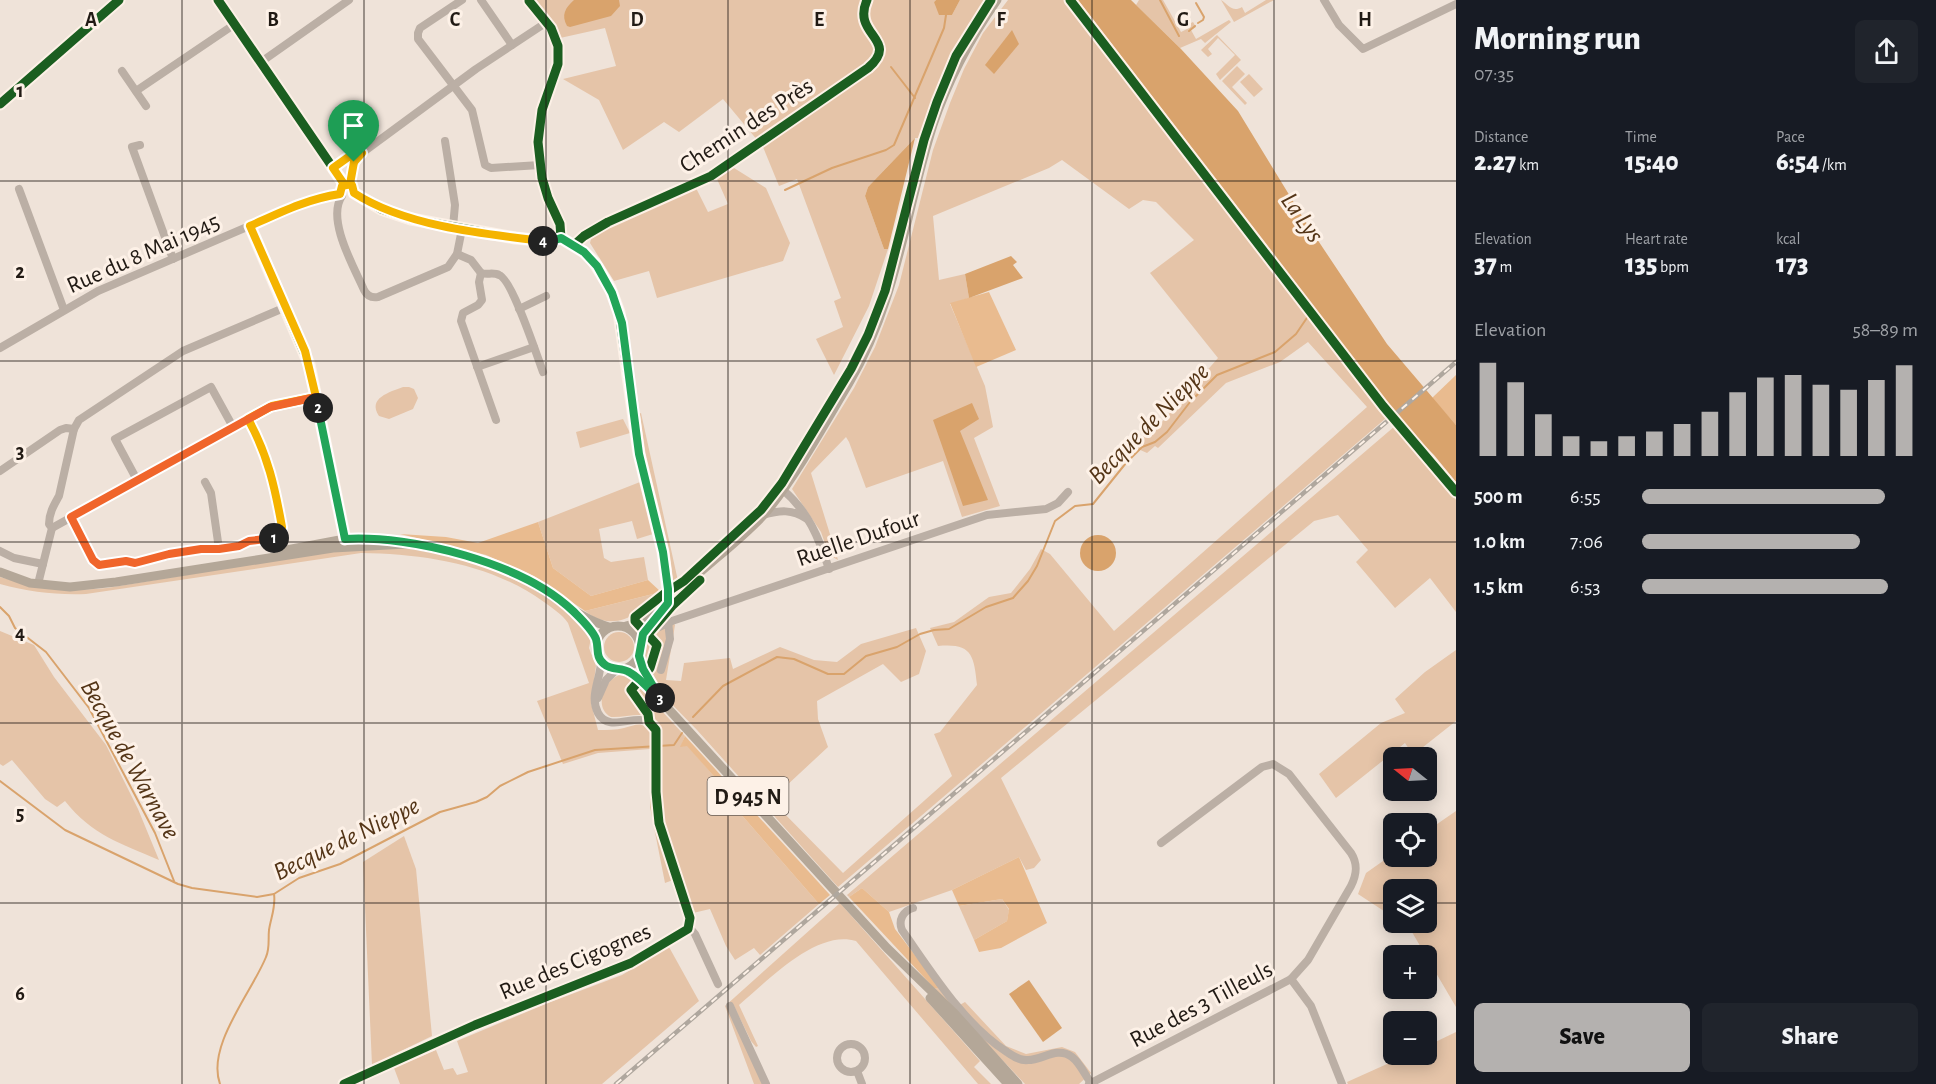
<!DOCTYPE html>
<meta charset="utf-8">
<style>
:root{--surface:#171b24;--page:#20242c;--text:#f1f3f6;--muted:#9ea1a6;--accent:#b4b1af}
body{margin:0;font-family:"Alegreya Sans",sans-serif;background:var(--page);color:var(--text);height:100vh;display:flex;flex-direction:column;font-size:22px;white-space:nowrap}
*{box-sizing:border-box;margin:0}
p{font-size:20px;color:var(--muted)}
.icon{flex:none;width:33px;height:33px;fill:none;stroke:currentColor;stroke-width:2;stroke-linecap:round;stroke-linejoin:round}
.map{position:relative;flex:1;overflow:hidden}
.details{display:flex;flex-direction:column;background:var(--surface);width:480px}
.details>*{flex:none}
.needle{width:39px;rotate:288deg}
.controls{position:absolute;left:1383px;top:747px;display:grid;gap:12px}
.controls a{display:grid;place-items:center;width:54px;height:54px;border-radius:9px;background:var(--surface);box-shadow:0 3px 15px #0003;font-size:30px}
.pin{position:absolute;display:grid;place-items:center;width:51px;height:51px;color:#fff;margin:-62px -26px;border-radius:50% 50% 50% 0;rotate:-45deg;box-shadow:0 0 6px #0007}
.pin .icon{rotate:45deg}
.km{position:absolute;width:30px;height:30px;margin:-15px;border-radius:50%;background:#222;color:#fff;font-size:16px;line-height:30px;text-align:center}
.round{display:grid;place-items:center;flex:none;width:63px;height:63px;border-radius:9px;background:var(--page)}
.summary{display:flex;align-items:center;justify-content:space-between;height:102px;padding:0 18px}
h1{font-size:33px;font-weight:800;line-height:45px}
.figures{display:grid;grid-template-columns:repeat(3,1fr);gap:9px;height:102px;padding:6px 18px}
.figures div{display:grid;align-content:center}
.figures b{font-size:26px;font-weight:800}
.figures small{font-size:16px;font-weight:400}
.figures p{font-size:16px}
.chart{height:168px;padding:12px 18px}
.chart p{display:flex;justify-content:space-between}
.chart svg{width:100%;height:108px;margin-top:6px;stroke:var(--accent);stroke-width:6}
.action{display:flex;gap:12px;margin-top:auto;padding:12px 18px}
.action a{flex:1;height:69px;border-radius:9px;background:var(--accent);color:#111;font-size:24px;font-weight:800;line-height:69px;text-align:center}
.action a+a{background:var(--page);color:var(--text)}
ul{padding:0 18px;list-style:none;font-size:20px}
li{display:grid;grid-template-columns:96px 72px 1fr;align-items:center;height:45px}
li i{height:15px;border-radius:8px;background:var(--accent)}
main{display:flex;flex:1;min-height:0}
.map>svg:first-child{display:block}
</style>
<main>
<div class="map">
<svg width="1456" height="1084" viewBox="0 0 1456 1084">
<rect width="100%" height="100%" fill="#efe3d9"/>
<g fill="#e5c4a8">
<path d="M534,0H936L934,2L952,15L960,0H986C957,43 937,89 919,138H915L868,187L865,196L884,249H888L869,306L834,375L816,339L843,327L834,301L841,298L797,179L779,186L763,147L723,99L679,132L664,122L623,150L599,100L563,79L616,66L605,28L560,38L553,23Z"/>
<path d="M1008,0H1078L1305,295L1392,413L838,887L697,730L658,690L643,664L645,640L668,616L675,625L666,680L681,681L684,663L730,658L733,669L780,647L814,660L837,662L861,644L916,628L926,651L919,674L901,682L883,664L817,701L818,719L828,747L771,800L843,873L952,776L934,734L940,732L977,685C974,654 971,643 938,646L930,628L954,622L989,597L1011,593L1030,569L1041,549L1050,554L1114,631L1367,407L1308,342L1280,362L1226,383L1158,448L1155,446L1147,453L1127,444L1154,431L1218,358L1150,273L1194,240L1156,202L1143,200L1129,209L1062,160L1049,168L933,216L939,280L965,274L969,298L950,304L985,386L993,427L974,438L1000,506L962,517L943,461L866,488L849,442L846,437L811,473L838,560L829,555L821,532L792,489L854,388L875,347L899,285L933,150L950,103L964,69L983,33Z"/>
<path d="M1139,0H1163L1181,32L1191,27L1189,24L1193,22L1196,27L1191,30L1196,39L1229,20L1231,22L1205,43L1201,39L1180,48L1136,5Z"/>
<path d="M1221,0C1228,4 1232,13 1242,7L1245,13L1266,0H1274L1234,22Z"/>
<path d="M1217,35L1241,60L1220,80L1216,74L1235,55L1218,38L1208,49L1212,54L1208,57L1201,50Z"/>
<path d="M1237,66L1245,74L1232,87L1247,103L1245,105L1222,81Z"/>
<path d="M1249,74L1263,89L1254,97L1240,82Z"/>
<path d="M734,168L766,188L790,243L783,261L657,298L649,271L614,281L590,243L592,235L696,188L708,212L728,204L717,179Z"/>
<path d="M403,387H409L414,389L418,398L413,409L389,419L379,416C367,398 390,392 403,387Z"/>
<path d="M641,413L678,581L673,585L671,565L648,468L638,414Z"/>
<path d="M623,419L630,433L580,448L576,432Z"/>
<path d="M1395,426L1429,463L1456,500V612L1430,578L1395,608L1356,562L1368,550L1338,515L1314,521L1001,778L1041,860L1034,868L1026,870L1019,857L952,890L889,912L862,888L849,897L847,895Z"/>
<path d="M640,482L653,534L637,539L632,521L599,529L604,558L611,562L644,557L648,580L591,596L553,568L538,522Z"/>
<path d="M395,547C450,553 500,568 547,598C564,609 581,621 591,638L589,648L596,666L591,703L598,730C607,730 616,730 624,728C636,725 643,720 650,733L653,806L673,880L665,883L650,807V749L598,753L563,764L537,701L589,683L568,623C562,614 552,608 544,602C491,564 425,554 361,553L86,594C55,595 29,592 0,584V577C41,589 64,592 107,588L341,549Z"/>
<path d="M661,592L662,594C637,614 615,634 585,611Z"/>
<path d="M0,631L34,645L54,677L106,745L138,809L159,860C120,843 93,836 65,801L57,807L45,799L12,760L3,766L0,764Z"/>
<circle cx="619" cy="647" r="15"/>
<path d="M1456,650V721L1413,755L1405,743L1336,798L1319,774L1381,723L1405,713L1395,699L1425,672Z"/>
<path d="M624,674L634,681L685,736L681,746L687,745L719,782L739,812L819,904L760,955L754,948L735,960L726,946L710,909L693,913L682,877L679,878L665,831L661,808L659,723C647,709 628,718 611,717C592,707 605,676 624,674Z"/>
<path d="M1456,811V1007L1409,927L1403,923L1426,922V890H1394L1393,917L1358,894L1366,873L1393,854L1394,856H1426L1427,831Z"/>
<path d="M404,836L416,869L432,1036L372,1065L363,862Z"/>
<path d="M1002,899L1009,910L1007,921L974,940L959,906Z"/>
<path d="M840,903L980,1061L974,1067L991,1084H978L856,941C816,929 768,981 739,1005L758,1046L756,1047L751,1041L733,1004L763,1084H754L725,1006Z"/>
<path d="M669,947L699,1001L602,1084H400L394,1068L436,1050L444,1070L453,1068L457,1075L468,1072L457,1041L548,1003L622,975Z"/>
<path d="M934,988H940L956,1007L965,1002L1006,1046L1026,1054L1062,1047L1075,1052L1091,1073L1079,1084H1025Z"/>
<path d="M1456,1032V1084H1348L1347,1082L1407,1055L1426,1054L1427,1046Z"/>
</g>
<g fill="#e9bb8f">
<path d="M989,292L1016,350L976,367L950,303Z"/>
<path d="M1456,375V425L1432,398Z"/>
<path d="M538,522L553,568L591,596L648,580L661,592L585,611L534,576L486,555L400,534L446,537L478,543Z"/>
<path d="M685,736L830,895L819,904L739,812L719,782L687,746L680,747Z"/>
<path d="M1019,857L1047,923L1001,948L979,952L974,940L1007,921L1009,909L1002,899L959,906L952,890Z"/>
<path d="M862,888L889,912L895,929L940,988H934L849,897Z"/>
</g>
<g fill="#d9a36c">
<path d="M574,0H619L620,6L611,16L570,27L567,26C561,15 565,8 574,0Z"/>
<path d="M936,0H960L952,15H939L934,2Z"/>
<path d="M1078,0H1131L1181,49L1238,111L1307,224L1387,344L1456,425V482L1434,455L1392,413L1305,295Z"/>
<path d="M1012,30L1019,44L994,74L985,65Z"/>
<path d="M915,138L888,249H884L865,196L868,187Z"/>
<path d="M1011,256L1017,262L1013,265L1023,278L969,298L965,274Z"/>
<path d="M972,403L979,419L960,431L988,500L963,506L933,420Z"/>
<circle cx="1098" cy="553" r="18"/>
<path d="M1029,980L1062,1028L1043,1042L1009,994Z"/>
</g>
<g fill="none" stroke-linecap="round" stroke-linejoin="round">
<g stroke="#d9a36c" stroke-width="2">
<path d="M1160,0L1179,36"/>
<path d="M1196,3L1204,17L1203,20L1198,23"/>
<path d="M1189,31L1195,26"/>
<path d="M891,67L915,98"/>
<path d="M785,190L832,168L886,150L894,145L944,28L946,15"/>
<path d="M0,607L9,616L15,628L46,652L89,708L155,833L174,881"/>
<path d="M693,717L723,686L777,657L794,659L828,674H844L866,656L897,647L920,634L934,630L949,629L986,607L1013,598L1028,581L1037,566L1055,521L1075,506L1093,504L1126,463L1142,447L1155,442L1167,432L1190,402L1217,375L1275,352L1296,334L1315,306"/>
<path d="M0,781L65,830L178,884L192,888L257,897L274,894L299,878L340,864L440,812L476,802L487,797L500,786L528,772L595,750L674,745L682,733"/>
<path d="M220,1084C206,1046 252,992 266,957C270,948 268,939 269,930C271,917 276,907 274,894"/>
</g>
<g stroke="#bbafa5" stroke-width="8">
<path d="M218,0L344,184"/>
<path d="M462,0L420,28L418,33V39L472,110L485,165L491,168L540,165"/>
<path d="M481,0L512,45"/>
<path d="M529,0L551,28L558,46V64L542,110L538,142L542,178L548,198L560,224L561,238"/>
<path d="M1324,0L1339,25L1363,49L1456,4"/>
<path d="M261,62L349,0"/>
<path d="M122,71L146,106"/>
<path d="M136,91L235,24"/>
<path d="M445,141L455,205L453,227"/>
<path d="M140,145L132,147L173,259"/>
<path d="M333,168L354,153H360"/>
<path d="M350,184L354,162L362,153L476,69L547,22"/>
<path d="M19,189L64,310"/>
<path d="M354,193L381,209L411,219L515,238L548,241L561,238"/>
<path d="M342,196C326,219 354,267 364,290C367,296 372,298 378,297L448,267L457,254L462,229"/>
<path d="M250,226L309,364L346,544"/>
<path d="M561,238L584,252L594,262L610,288L619,312L639,454L663,552L668,603"/>
<path d="M574,245L584,236L608,222L711,176L868,68C901,39 851,36 867,0"/>
<path d="M457,254L471,260L481,273C487,275 494,272 499,275C512,279 537,356 543,372"/>
<path d="M481,273L479,282L482,300L478,305L463,313L461,321L496,420"/>
<path d="M519,309L546,296"/>
<path d="M0,348L98,291L303,203L326,195L340,194"/>
<path d="M477,367L534,347"/>
<path d="M0,471L60,430L66,428L74,429"/>
<path d="M137,480L115,439L211,387L233,427"/>
<path d="M205,482L211,493L219,549"/>
<path d="M783,490C808,511 819,538 829,569"/>
<path d="M763,515C780,510 792,509 807,519"/>
<path d="M71,517L93,560L99,565L126,561L135,563L201,549L214,550L237,546L247,542L277,537L281,534L282,527C275,489 268,453 248,419"/>
<path d="M52,528L270,407L316,397"/>
<path d="M0,551L14,558L43,564"/>
<path d="M39,580L52,528L49,524C49,513 54,505 59,496L74,429L79,420L183,351L286,307"/>
<path d="M659,627L672,621L987,515L1046,509L1058,503L1068,492"/>
<path d="M661,670L670,639L668,622"/>
<path d="M598,698L606,680L616,670"/>
<path d="M913,908C903,911 898,920 902,930C931,971 964,1025 1007,1052C1013,1056 1020,1061 1028,1060C1043,1060 1057,1046 1072,1057C1080,1063 1085,1075 1091,1083"/>
<path d="M689,927L695,934L718,984"/>
<path d="M1291,979L1311,1006L1342,1084"/>
<path d="M730,1006L766,1084"/>
<circle cx="851" cy="1058" r="14"/>
<path d="M857,1071L862,1084"/>
<path d="M344,1084L475,1025L631,963L688,929L690,918C677,882 661,844 657,806C654,781 660,755 656,730C643,705 611,737 598,713C589,696 601,678 601,661"/>
<path d="M1089,1084L1291,979L1308,960L1351,886C1357,874 1358,864 1351,853L1289,774L1273,764L1262,767L1161,843"/>
</g>
<g stroke="#b4a798" stroke-width="9">
<path d="M0,104L119,0"/>
<path d="M402,543C446,550 486,558 525,579C554,595 578,618 609,627"/>
<path d="M281,551L345,539H377"/>
<path d="M0,572L30,583L70,587L116,582L333,548L406,544"/>
<path d="M577,616L591,631L597,642"/>
<circle cx="618" cy="648" r="22"/>
<path d="M626,626L637,623L656,611"/>
<path d="M640,643C653,600 737,548 768,510C799,471 824,425 849,383C897,302 905,213 933,125C948,80 970,39 997,0"/>
<path d="M639,656L643,669L654,689"/>
<path d="M624,669L637,677L663,703L887,948L955,1014L1018,1084"/>
<path d="M930,998L1008,1084"/>
</g>
<defs>
<path id="rail" d="M616,1084L1456,362"/>
</defs>
<use href="#rail" stroke="#afa79e" stroke-width="4.5"/>
<use href="#rail" stroke="#fdf1e7" stroke-width="2" stroke-dasharray="7" stroke-linecap="butt"/>
<defs>
<g id="cycleway">
<path d="M218,0L344,184"/>
<path d="M1070,0L1383,406L1456,492"/>
<path d="M529,1L551,28L558,46V64L542,110L538,142L542,178L548,198L560,224L561,238"/>
<path d="M0,104L119,0"/>
<path d="M354,193L381,209L411,219L515,238L548,241L561,238"/>
<path d="M250,226L309,364L345,539"/>
<path d="M561,238L584,252L594,262L610,288L619,312L639,454L663,552L668,592"/>
<path d="M574,245L584,236L608,222L711,176L868,68C901,39 851,36 867,0"/>
<path d="M648,634L672,606L700,580"/>
<path d="M344,1084L475,1025L631,963L688,929L690,918L659,823L656,792V730L649,722L648,714L631,690L650,668L657,645L635,621V617L664,594L684,581L761,510L782,483L851,369L868,335L885,291L924,140L937,102L956,56L991,0"/>
</g>
</defs>
<use href="#cycleway" stroke="#fdf1e7" stroke-width="13"/>
<use href="#cycleway" stroke="#1b5e20" stroke-width="9"/>
</g>
<g fill="none" stroke-linecap="round" stroke-linejoin="round">
<defs>
<path id="split-1" d="M274,538L281,534L282,527C275,488 268,455 248,419L272,406L316,397L305,351L250,226C281,212 307,199 340,194L342,186L350,184L354,162"/>
<path id="split-2" d="M274,538L249,541L239,546L219,549H201L169,554L135,563L126,561L99,565L93,560L71,517L270,407L316,397L318,408"/>
<path id="split-3" d="M318,408L345,539C412,535 523,563 573,611C580,618 592,629 596,639C599,648 595,657 604,664C612,671 621,667 629,672C642,679 652,693 663,703L660,698"/>
<path id="split-4" d="M543,241H552L561,238L584,252L597,266L612,293L622,323L639,454L663,552L668,589V603L643,634L639,656L643,669L660,698"/>
<path id="split-5" d="M354,162L362,153H354L333,168L344,184L352,185L354,193C405,226 483,234 543,241"/>
</defs>
<use href="#split-1" stroke="#fff" stroke-width="12"/>
<use href="#split-2" stroke="#fff" stroke-width="12"/>
<use href="#split-3" stroke="#fff" stroke-width="12"/>
<use href="#split-4" stroke="#fff" stroke-width="12"/>
<use href="#split-5" stroke="#fff" stroke-width="12"/>
<use href="#split-1" stroke="#f5b400" stroke-width="8"/>
<use href="#split-2" stroke="#f0652b" stroke-width="8"/>
<use href="#split-3" stroke="#22a559" stroke-width="8"/>
<use href="#split-4" stroke="#22a559" stroke-width="8"/>
<use href="#split-5" stroke="#f5b400" stroke-width="8"/>
</g>
<path fill="none" stroke="#211a14" stroke-width="1.5" stroke-opacity="0.55" d="M182,0V1084M364,0V1084M546,0V1084M728,0V1084M910,0V1084M1092,0V1084M1274,0V1084M0,181H1456M0,361H1456M0,542H1456M0,723H1456M0,903H1394M1426,903H1456"/>
<g text-anchor="middle" stroke-width="6" stroke-linejoin="round" paint-order="stroke">
<rect fill="#fdf1e7" stroke="#635a53" stroke-width="1.5" x="707.5" y="777" width="81" height="38" rx="4.5"/>
<g font-size="22" font-weight="bold" fill="#211a14">
<text x="748" y="804">D 945 N</text>
</g>
<g font-size="24" fill="#211a14" stroke="#fdf1e7">
<text transform="translate(746 125) rotate(-33)" y="8">Chemin des Près</text>
<text transform="translate(143 253) rotate(-24)" y="8">Rue du 8 Mai 1945</text>
<text transform="translate(858 538) rotate(-19)" y="8">Ruelle Dufour</text>
<text transform="translate(575 961) rotate(-23)" y="8">Rue des Cigognes</text>
<text transform="translate(1201 1004) rotate(-28)" y="8">Rue des 3 Tilleuls</text>
</g>
<g font-size="26" font-style="italic" fill="#543517" stroke="#fdf1e7">
<text transform="translate(1303 217) rotate(55)" y="9">La Lys</text>
<text transform="translate(1148 423) rotate(-45)" y="9">Becque de Nieppe</text>
<text transform="translate(131 759) rotate(61)" y="9">Becque de Warnave</text>
<text transform="translate(346 838) rotate(-26)" y="9">Becque de Nieppe</text>
</g>
</g>
<g font-size="20" text-anchor="middle" font-weight="bold" fill="#211a14" stroke="#fdf1e7" stroke-width="6" stroke-linejoin="round" paint-order="stroke">
<text x="91" y="26">A</text>
<text x="273" y="26">B</text>
<text x="455" y="26">C</text>
<text x="637" y="26">D</text>
<text x="819" y="26">E</text>
<text x="1001" y="26">F</text>
<text x="1183" y="26">G</text>
<text x="1365" y="26">H</text>
<text x="20" y="97">1</text>
<text x="20" y="278">2</text>
<text x="20" y="458">3</text>
<text x="20" y="639">4</text>
<text x="20" y="820">5</text>
<text x="20" y="1000">6</text>
</g>
</svg>
<div class="controls">
<a><svg class="needle" viewBox="-14 -14 28 28"><path d="M0-13l5 13h-10z" fill="#e53935"/><path d="M0 13l5-13h-10z" fill="#9ea1a6"/></svg></a>
<a><svg class="icon" aria-label="locate" viewBox="0 0 24 24"><circle cx="12" cy="12" r="6"/><path d="M12 2v4M12 18v4M2 12h4M18 12h4"/></svg></a>
<a><svg class="icon" aria-label="layers" viewBox="0 0 24 24"><path d="M12 4l9 5-9 5-9-5zM3 14l9 5 9-5"/></svg></a>
<a>+</a>
<a>−</a>
</div>
<div class="pin" style="left:354px;top:162px;background:#1e9e55"><svg class="icon" aria-label="arrive" viewBox="0 0 24 24"><path d="M6 21V4h12l-3 4 3 4H6"/></svg></div>
<b class="km" style="left:274px;top:538px">1</b>
<b class="km" style="left:318px;top:408px">2</b>
<b class="km" style="left:660px;top:698px">3</b>
<b class="km" style="left:543px;top:241px">4</b>
</div>
<section class="details">
<div class="summary"><div><h1>Morning run</h1><p>07:35</p></div><a class="round"><svg class="icon" aria-label="share" viewBox="0 0 24 24"><path d="M12 15V3M7 8l5-5 5 5M5 13v7h14v-7"/></svg></a></div>
<div class="figures">
<div><p>Distance</p><b>2.27<small> km</small></b></div>
<div><p>Time</p><b>15:40</b></div>
<div><p>Pace</p><b>6:54<small> /km</small></b></div>
</div>
<div class="figures">
<div><p>Elevation</p><b>37<small> m</small></b></div>
<div><p>Heart rate</p><b>135<small> bpm</small></b></div>
<div><p>kcal</p><b>173</b></div>
</div>
<div class="chart"><p><span>Elevation</span>58–89 m</p>
<svg viewBox="0 0 160 44" preserveAspectRatio="none"><path d="M5 44V6M15 44V14M25 44V27M35 44V36M45 44V38M55 44V36M65 44V34M75 44V31M85 44V26M95 44V18M105 44V12M115 44V11M125 44V15M135 44V17M145 44V13M155 44V7"/></svg>
</div>
<ul>
<li><b>500 m</b>6:55<i style="width:88%"></i></li>
<li><b>1.0 km</b>7:06<i style="width:79%"></i></li>
<li><b>1.5 km</b>6:53<i style="width:89%"></i></li>
</ul>
<div class="action"><a>Save</a><a>Share</a></div>
</section>
</main>
